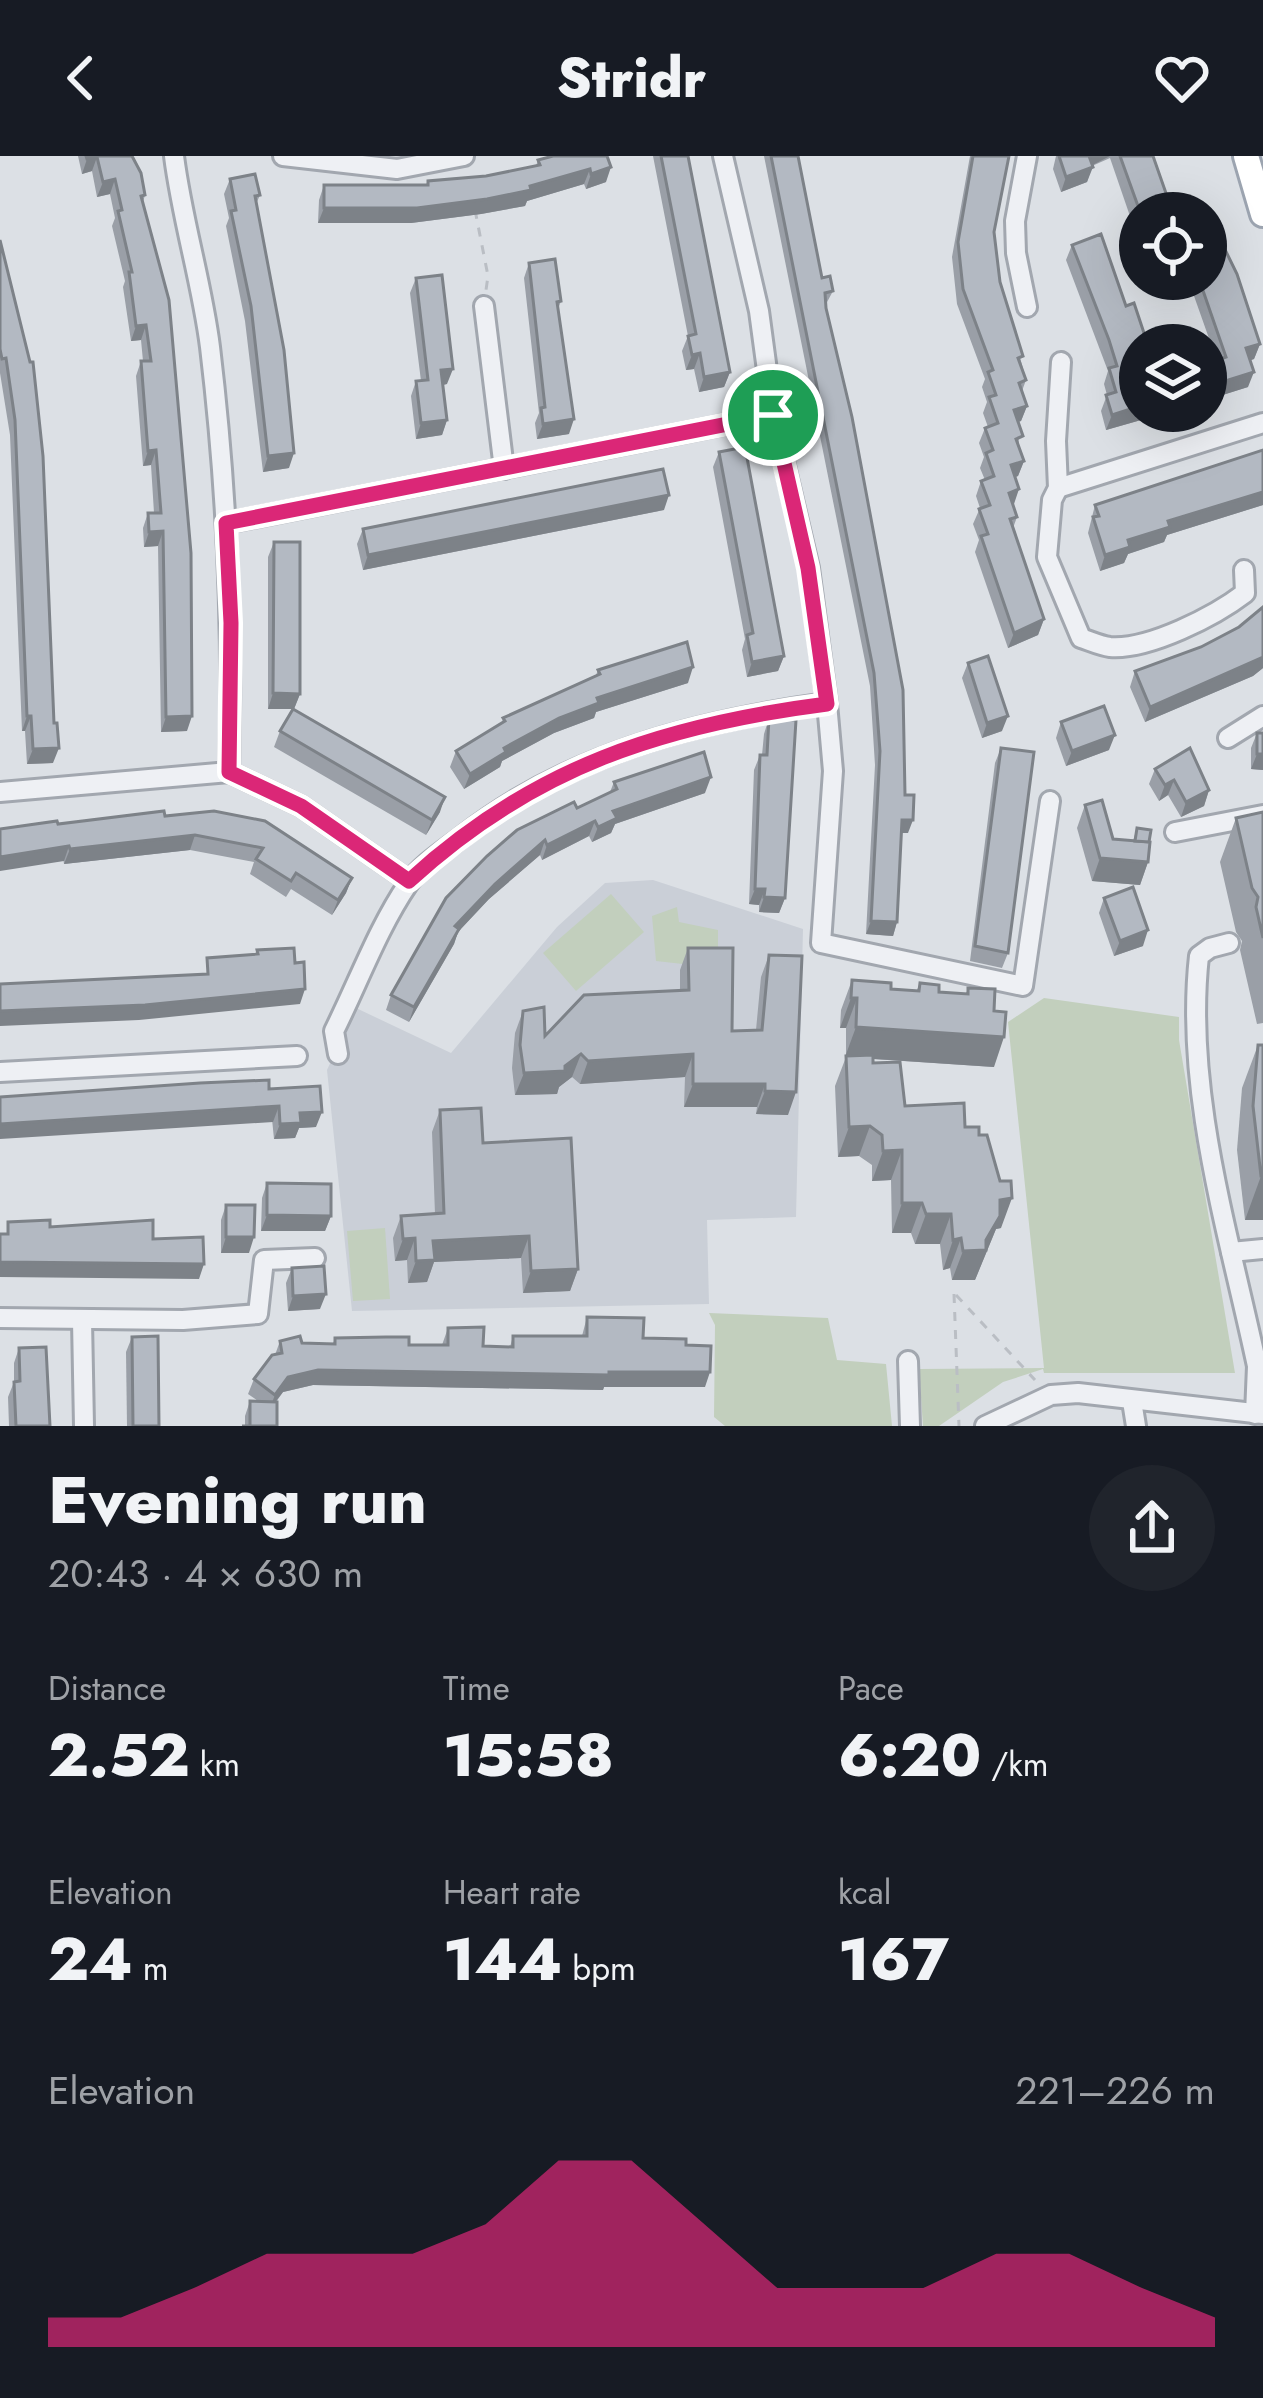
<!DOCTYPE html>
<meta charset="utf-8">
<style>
:root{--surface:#171b24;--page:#20242c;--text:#f1f3f6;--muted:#9ea1a6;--accent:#db2777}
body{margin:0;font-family:Jost,sans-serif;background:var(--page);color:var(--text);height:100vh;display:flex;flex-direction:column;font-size:45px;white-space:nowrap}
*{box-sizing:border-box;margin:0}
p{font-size:39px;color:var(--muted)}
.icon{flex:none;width:66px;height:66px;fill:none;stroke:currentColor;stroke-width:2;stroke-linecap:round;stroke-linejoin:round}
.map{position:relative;height:1270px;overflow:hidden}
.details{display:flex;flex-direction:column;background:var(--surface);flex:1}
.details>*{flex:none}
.fabs{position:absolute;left:1119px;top:36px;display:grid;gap:24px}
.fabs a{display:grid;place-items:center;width:108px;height:108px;border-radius:50%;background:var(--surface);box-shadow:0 12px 48px #0002;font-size:60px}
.pin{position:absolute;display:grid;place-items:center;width:102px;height:102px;color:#fff;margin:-51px;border:6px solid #fff;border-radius:50%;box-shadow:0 3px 12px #0007}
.round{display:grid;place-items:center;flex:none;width:126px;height:126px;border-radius:63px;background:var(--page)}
.headline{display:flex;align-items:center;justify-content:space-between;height:204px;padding:0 48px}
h1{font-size:66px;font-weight:800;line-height:90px}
.metrics{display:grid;grid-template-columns:repeat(3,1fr);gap:18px;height:204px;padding:12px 48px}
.metrics div{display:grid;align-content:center}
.metrics b{font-size:60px;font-weight:800}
.metrics small{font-size:33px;font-weight:400}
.metrics p{font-size:33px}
.chart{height:336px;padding:24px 48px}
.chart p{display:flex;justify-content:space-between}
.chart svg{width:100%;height:216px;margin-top:12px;fill:var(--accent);opacity:.7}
header{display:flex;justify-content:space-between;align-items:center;height:156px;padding:0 48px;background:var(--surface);font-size:54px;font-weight:800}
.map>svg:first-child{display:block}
</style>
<header><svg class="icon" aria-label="back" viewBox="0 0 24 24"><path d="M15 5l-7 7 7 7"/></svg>Stridr<svg class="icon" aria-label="heart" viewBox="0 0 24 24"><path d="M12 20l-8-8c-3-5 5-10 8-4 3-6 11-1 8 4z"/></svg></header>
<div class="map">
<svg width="1263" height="1270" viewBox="0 0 1263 1270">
<rect width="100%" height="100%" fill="#dce0e5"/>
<path fill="#cacfd7" d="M653,724L803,773L796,1061L707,1064L709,1148L352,1155L327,914L356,852L451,897L557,771L605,727Z"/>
<g fill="#c2cfbd">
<path d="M611,738L644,776L576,835L543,797Z"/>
<path d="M677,751L679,766L718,774V794L701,810L656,805L652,760Z"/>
<path d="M1044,842L1179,861V884L1235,1217H1044L1043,1213L1003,1226L939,1270H923L919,1213L1044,1212L1008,866Z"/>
<path d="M385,1072L390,1143L353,1145L347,1075Z"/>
<path d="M709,1157L828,1162L837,1204L886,1208L892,1270H725L714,1261L715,1169Z"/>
</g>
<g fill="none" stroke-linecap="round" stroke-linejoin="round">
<defs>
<g id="minor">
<path d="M174,0C182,64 202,127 210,191C227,332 233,474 229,616"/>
<path d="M283,0L397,13L464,0"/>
<path d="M723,0L759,155L773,259L809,412L827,547L833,615L821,787L1023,830L1050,645"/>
<path d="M1027,0L1015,65L1016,97L1027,151"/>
<path d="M484,150L504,313"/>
<path d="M1061,206L1056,285L1058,332L1052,344L1047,401L1081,482C1090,485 1101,490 1110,491C1149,494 1215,460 1245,437L1244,414"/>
<path d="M1058,332L1263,267"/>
<path d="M227,367L773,259"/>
<path d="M1228,582L1263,560"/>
<path d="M0,636L229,616L301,650L409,725"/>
<path d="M1175,676L1263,659"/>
<path d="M1229,787L1210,792L1199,800C1184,936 1229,1078 1257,1210"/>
<path d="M338,898L334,875C358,827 378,772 408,728C421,709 445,694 463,680C568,598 697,565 827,547"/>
<path d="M0,916L297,900"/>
<path d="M1231,1096L1263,1093"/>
<path d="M0,1162L183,1164L258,1158L264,1104L315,1102"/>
<path d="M82,1164L84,1270"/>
<path d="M908,1205L910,1270"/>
<path d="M1132,1245L1136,1270"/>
<path d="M1255,1258L1257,1210H1263"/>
<path d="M985,1270L1051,1239L1078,1237L1263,1258"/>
</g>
<path id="major" d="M1246,0L1263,58"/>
</defs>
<use href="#minor" stroke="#a2a7af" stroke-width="24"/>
<use href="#major" stroke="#9ca4b0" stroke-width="30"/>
<g stroke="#babec4" stroke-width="3" stroke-dasharray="9 9" stroke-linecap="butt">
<path d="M475,54L488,120L486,134"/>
<path d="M954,1138L959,1270"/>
<path d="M956,1139L1035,1224"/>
</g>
<use href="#minor" stroke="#eef0f4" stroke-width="18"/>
<use href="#major" stroke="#fff" stroke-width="24"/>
</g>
<g fill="#9a9fa7">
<path d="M78,0H132L145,39L143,46L187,575L161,576L158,390L144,391L143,372L148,357H154L151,309L143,310L136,220L141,205H143L141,184L131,185L123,131L125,125L112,70L115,62L110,38L97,41L92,15L82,18Z"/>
<path d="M607,0L606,26L586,33L584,28L527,45L525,50L481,58L411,67H318L319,44L324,29H426L428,25L486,20L536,10L538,4Z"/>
<path d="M653,0H688L730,216L724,231L699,236L694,213L686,214L682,195L688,180Z"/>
<path d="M764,0H798L822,122L833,135L826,148L905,639L908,677H901L897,766L893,780L866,778L875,609L870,530Z"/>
<path d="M970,0H1009L994,76L1000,126L1026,224L1022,235L1027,250L1021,265L1018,266L1019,291L1024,305L1018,320L1015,321L1013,349L1017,361L1013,372L1044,463L1038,479L1008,492L975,396L979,384L973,368L980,352L976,340L981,325L985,324L980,312L984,301L979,287L985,272L988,271L983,257L987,246L982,231L985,223L957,148L952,101Z"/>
<path d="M1056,0H1153L1167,40L1162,56L1140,57L1132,66L1110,2L1092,10L1087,26L1061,36L1053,13Z"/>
<path d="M230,23L260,39L256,48L289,312L263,316L245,165L226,70L229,62L224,38Z"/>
<path d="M0,84L53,607L27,608L25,575H22L10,279L0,217Z"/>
<path d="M1072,89L1126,150L1140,189V255H1144L1141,264L1106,274L1101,255L1107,239L1104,228L1108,215L1066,104Z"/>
<path d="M529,107L561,145L558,153L569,278L537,283L535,267L539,257L524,122Z"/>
<path d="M416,122L447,228L443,229L447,264L442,279L416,283L411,240L416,225H421L410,137Z"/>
<path d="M1188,123H1206L1260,188L1254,203L1250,204L1248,231L1213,242L1207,221L1212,206L1217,205Z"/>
<path d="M1263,294V349L1167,379L1164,386L1128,398L1124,407L1100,415L1088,377L1095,349Z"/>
<path d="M719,296L784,500L778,515L747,521L742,494L745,483L713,311Z"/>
<path d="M664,354L363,414L357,388L363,373Z"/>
<path d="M274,386L300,538L294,553L440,656L426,679L274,591L280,575L293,553H268V401Z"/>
<path d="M1263,451V512L1253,520L1145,566L1130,531L1135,515L1201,491L1239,471Z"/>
<path d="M968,507L1002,575L982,582L962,522Z"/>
<path d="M598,514L688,527L596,556L594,562L554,577L502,605L500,611L464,633L450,611L456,595L502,567L503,562L596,519Z"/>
<path d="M769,562L785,742L779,757L759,756V749L749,748L754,614L760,599H762L764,578Z"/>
<path d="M1061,566L1109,594L1066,610L1056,582Z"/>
<path d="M1257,577L1263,614L1251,613V592Z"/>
<path d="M1001,592L1008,797L1002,812L970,805L995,607Z"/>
<path d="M1155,613L1209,634L1204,650L1181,661L1168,639L1159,645L1149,628Z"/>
<path d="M614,626L705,637L615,668L611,677L592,686L589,680L542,704L540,699L489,743L458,776L454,788L409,866L386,854L391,839L577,652L610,636Z"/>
<path d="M1085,649L1113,683L1133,685L1137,672L1148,706L1140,729L1092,725L1077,672Z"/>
<path d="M1263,656V867L1257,868L1240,794L1242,785L1236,776L1220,706L1236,662Z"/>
<path d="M165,660L352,722L346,737L332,759L291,733L286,741L250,718L254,706L190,694L64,708L58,668Z"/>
<path d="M1104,742L1143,790L1114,800L1099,757Z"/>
<path d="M688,792L732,875L756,874L761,821L769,799L788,959L756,958L757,951H684L685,921L580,928L572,921L559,931L557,938L515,939L512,912L515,877L523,855L545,880L680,835V814Z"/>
<path d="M852,824L891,833L917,834L920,827L939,836L966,838L968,832L994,911L873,903V907L905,950L965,971L979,979L1001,1072L996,1073L975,1124H952L950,1112L943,1114L940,1088H915L911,1077H892L891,1024L872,1025V1009L859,1000L838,1001L835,930L846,901V872H840L841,854Z"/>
<path d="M1258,889L1263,1064H1245L1237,994L1242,932Z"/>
<path d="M269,933L316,971L299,972L295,982L274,983Z"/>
<path d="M440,954L483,987L578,1113L570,1135L523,1137L521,1102L434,1106L427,1126L408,1127L407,1104L395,1105L393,1082L401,1060L435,1058L432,976Z"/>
<path d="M267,1027L331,1060L325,1075H261L262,1042Z"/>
<path d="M226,1049L249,1097H221V1064Z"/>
<path d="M292,1112L320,1153L288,1155L286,1127Z"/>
<path d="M587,1161L643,1182L686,1189L705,1231H604L603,1234L313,1229L283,1236L276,1246L277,1270H245V1260L250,1245H258L248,1238L254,1223L275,1199L280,1185L333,1188L335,1182L409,1189H442L448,1172L483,1190L510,1191L513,1180H582Z"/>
<path d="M132,1181L159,1270H127L126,1196Z"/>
<path d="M19,1192L50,1270H9L8,1241L14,1226V1207Z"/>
</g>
<g fill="#7d8288">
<path d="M1088,0H1110L1083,14Z"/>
<path d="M97,1L92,15L82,18L87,3Z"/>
<path d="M611,11L606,26L586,33L591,18Z"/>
<path d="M1093,11L1087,26L1061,36L1066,21Z"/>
<path d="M590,13L584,28L527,45L525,50L481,58L411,67H318L324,52L530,30Z"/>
<path d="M115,23L110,38L97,41L103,26Z"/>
<path d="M1167,40L1162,56L1140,57V63L1132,66L1138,50Z"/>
<path d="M146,169L141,184L131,185L136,170Z"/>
<path d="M1260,188L1254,203L1240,208L1246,192Z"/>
<path d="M700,197L694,213L686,214L692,199Z"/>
<path d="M453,213L447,228L436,230L441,214Z"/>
<path d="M730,216L724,231L699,236L704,221Z"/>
<path d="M1254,216L1248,231L1213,242L1219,227Z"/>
<path d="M1027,250L1021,265L1008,269L1014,254Z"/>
<path d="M1140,250V255H1144L1141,264L1106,274L1112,259Z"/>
<path d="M574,263L569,278L537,283L543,268Z"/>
<path d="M447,264L442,279L416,283L421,267Z"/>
<path d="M156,294L151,309L143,310L148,295Z"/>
<path d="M294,297L289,312L263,316L268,300Z"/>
<path d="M1024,305L1018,320L1005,325L1011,309Z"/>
<path d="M1019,333L1014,348L1003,352L1009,337Z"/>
<path d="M1263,336V349L1167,379L1164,386L1128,398L1124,407L1100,415L1105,399L1128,384L1168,365Z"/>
<path d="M669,339L664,354L363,414L368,399Z"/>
<path d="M163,375L158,390L144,391L149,376Z"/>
<path d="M1044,463L1038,479L1008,492L1014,477Z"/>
<path d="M784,500L778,515L747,521L752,506Z"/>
<path d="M1263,501V512L1253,520L1145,566L1150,551Z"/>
<path d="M693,511L688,527L596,556L594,562L554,577L502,605L500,611L464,633L470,618L504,592L597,542Z"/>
<path d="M273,537L300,538L294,553H268Z"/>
<path d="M27,560H31L25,575H22Z"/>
<path d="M192,560L187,575L161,576L166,561Z"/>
<path d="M1008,560L1002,575L982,582L987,567Z"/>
<path d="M1115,579L1109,594L1066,610L1072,595Z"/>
<path d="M59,592L53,607L27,608L33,593Z"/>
<path d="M1257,598H1263V614L1251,613Z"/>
<path d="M711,621L705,637L615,668L611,677L592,686L598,671L613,655Z"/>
<path d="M1174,624L1168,639L1159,645L1165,629Z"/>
<path d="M1209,634L1204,650L1181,661L1186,646Z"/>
<path d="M445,641L440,656L426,679L432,664Z"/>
<path d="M902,664H913L908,677H897Z"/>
<path d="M595,665L589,680L542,704L547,689Z"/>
<path d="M195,679L190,694L64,708L70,693Z"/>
<path d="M545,684L540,699L489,743L458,776L454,788L409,866L414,851L455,770L495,728Z"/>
<path d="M69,690L64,705L0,715V701Z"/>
<path d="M1100,702L1148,706L1140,729L1092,725Z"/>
<path d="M352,722L346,737L332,759L338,744Z"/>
<path d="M755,733H765L759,749L749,748Z"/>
<path d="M764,741L785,742L779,757L759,756Z"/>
<path d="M871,765L897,766L893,780L866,778Z"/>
<path d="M1148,774L1143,790L1114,800L1120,785Z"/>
<path d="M305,833L300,848L139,864L0,870V855Z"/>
<path d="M851,842H857L846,872H840Z"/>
<path d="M856,871L1004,881L994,911L845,901Z"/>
<path d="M581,898L572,921L559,931L557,938L515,939L524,917L565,910Z"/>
<path d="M693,898L685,921L580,928L588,905Z"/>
<path d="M693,928H765L757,951H684Z"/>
<path d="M765,935L796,936L788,959L756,958Z"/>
<path d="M279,950L273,966L0,983V968Z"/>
<path d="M322,956L316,971L299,972L295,982L274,983L280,968L300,957Z"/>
<path d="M870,970L859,1000L838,1001L849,971Z"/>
<path d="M902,994L891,1024L872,1025L883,995Z"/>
<path d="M1261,1020H1263V1064H1245Z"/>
<path d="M1012,1042L1001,1072L996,1073L975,1124H952L963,1095L1000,1044Z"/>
<path d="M902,1047H922L911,1077H892Z"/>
<path d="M926,1058H951L940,1088H915Z"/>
<path d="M267,1059L331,1060L325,1075H261Z"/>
<path d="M529,1080L521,1102L434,1106L427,1126L408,1127L416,1105L433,1085Z"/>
<path d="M226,1081H254L249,1097H221Z"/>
<path d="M415,1082L407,1104L395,1105L403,1083Z"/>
<path d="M961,1082L950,1112L943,1114L953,1084Z"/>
<path d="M0,1106L204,1108L199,1123L0,1121Z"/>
<path d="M578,1113L570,1135L523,1137L531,1115Z"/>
<path d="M326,1138L320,1153L288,1155L293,1140Z"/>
<path d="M318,1214L609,1216H710L705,1231H604L603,1234L313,1229L283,1236L269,1254L275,1239L288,1221Z"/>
</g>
<g fill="#b3b9c2" stroke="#7d8288" stroke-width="3">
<path d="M86,0H132L141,17L145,39L141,40L169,144L191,397L192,560L166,561L163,375L149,376L148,357H161L156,294L148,295L141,205H151L146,169L136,170L129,116H132L118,55L122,54L115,23L103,26L97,1L87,3Z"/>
<path d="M553,0H607L611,11L591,18L590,13L530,30L531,34L487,43L417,52H324V29H428V25L486,20L540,9L538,4Z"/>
<path d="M661,0H688L730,216L704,221L700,197L692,199L688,180L696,178Z"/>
<path d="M771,0H798L822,122L830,120L833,135L825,137L826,152L852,261L903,534L905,639H914L913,664H902L897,766L871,765L880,595L874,517Z"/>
<path d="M973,0H1009L994,76L1000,126L1023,200L1018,202L1026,224L1019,227L1027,250L1014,254L1023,280L1016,283L1024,305L1011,309L1019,333L1009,337L1017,361L1010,363L1044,463L1014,477L981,380L988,378L979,353L990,349L981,325L994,320L986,297L993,294L985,272L998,267L989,241L996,239L988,216L993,214L963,133L958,86Z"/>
<path d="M1059,0H1089L1093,11L1066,21Z"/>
<path d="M1120,0H1153L1167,40L1138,50Z"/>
<path d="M255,18L260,39L255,40L284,194L294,297L268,300L251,150L231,55L236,54L230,23Z"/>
<path d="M1212,67L1237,118L1260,188L1246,192L1254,216L1219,227L1212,206L1226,201L1199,123H1206V69Z"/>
<path d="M1101,78L1126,150L1134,147L1148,189H1140V250L1112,259L1106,239L1116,236L1109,212L1117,210L1109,184L1072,89Z"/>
<path d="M0,84L30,206H33L43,300L54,567H57L59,592L33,593L31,560H27L15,264L6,202L2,203L0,193Z"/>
<path d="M555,103L561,145L557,146L574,263L543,268L541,252L545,251L529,107Z"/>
<path d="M442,119L453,213L441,214L447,264L421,267L416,225L428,224L416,122Z"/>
<path d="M745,291L784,500L752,506L747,479L753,477L719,296Z"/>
<path d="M1263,294V336L1168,365L1170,371L1128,384L1130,391L1105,399L1093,361L1099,360L1095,349Z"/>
<path d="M663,313L669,339L368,399L363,373Z"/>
<path d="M274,386H300V538L273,537Z"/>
<path d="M1263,451V501L1150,551L1135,515L1201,491L1239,471Z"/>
<path d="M687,486L693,511L597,542L599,547L559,562L504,592L506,596L470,618L456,595L505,565L503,562L600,518L598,514Z"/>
<path d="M988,500L1008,560L987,567L968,507Z"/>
<path d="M1104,550L1115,579L1072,595L1061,566Z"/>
<path d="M293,553L445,641L432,664L280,575Z"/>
<path d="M769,562L796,564L785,742L764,741L765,733H755L760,599H767Z"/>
<rect x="1257" y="577" width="6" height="21"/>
<path d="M1001,592L1034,596L1008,797L975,790Z"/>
<path d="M1190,592L1209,634L1186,646L1174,624L1165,629L1155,613Z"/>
<path d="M704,596L711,621L613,655L617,662L598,671L595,665L547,689L545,684L495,728L455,770L459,773L414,851L391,839L446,742L487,700L517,674L574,646L577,652L617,633L614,626Z"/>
<path d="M1102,644L1113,683L1150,686L1148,706L1100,702L1085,649Z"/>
<path d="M164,655L165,660L214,655L265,665L352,722L338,744L296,717L291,725L256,703L263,692L195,679L70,693L69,690L0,701V673L57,665L58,668Z"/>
<path d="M1263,656V782L1256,751L1258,741L1252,732L1236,662Z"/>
<path d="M1137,672L1151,674L1149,686L1135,685Z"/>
<path d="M1133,731L1148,774L1120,785L1104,742Z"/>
<path d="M294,792L295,807L304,806L305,833L145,849L0,855V828L208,818L207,802L258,798L257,794Z"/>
<path d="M688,792H733L732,875L762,874L769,799L802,800L796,936L765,935V928H693V898L588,905L581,898L565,910V915L524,917L520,889L523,855L544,851L545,880L584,839L689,834Z"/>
<path d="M852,824L891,827V833L919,835L920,827L939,829V836L968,838V832L995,833L994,855L1006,856L1004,881L856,871L857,842H851Z"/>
<path d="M1258,889H1263V1020H1261L1253,950Z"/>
<path d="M873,899V907L900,906L905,950L964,947L965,971H979V979H987L1000,1025H1011L1012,1042L1000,1044V1060L986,1084V1094L963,1095L961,1082L953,1084L951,1058H926L922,1047H902V994L883,995L882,979L870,970L849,971L846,900Z"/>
<path d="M269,924V933L320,930L322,956L300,957L301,967L280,968L279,950L0,968V941L200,927Z"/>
<path d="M481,952L483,987L571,982L578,1113L531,1115L529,1080L433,1085L435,1104L416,1105L415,1082L403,1083L401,1060L444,1057L440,954Z"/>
<path d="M267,1027L331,1028V1060L267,1059Z"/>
<path d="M226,1049H255L254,1081H226Z"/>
<path d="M50,1064V1071L153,1064V1083L203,1081L204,1108L0,1106V1078H8V1066Z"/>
<path d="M324,1110L326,1138L293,1140L292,1112Z"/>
<path d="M587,1161L644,1162L643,1182L686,1183V1189L711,1190L710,1216H609V1219L318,1214L288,1221L275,1239L254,1223L272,1199L282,1197L280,1185L300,1180L302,1187L335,1188V1182L386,1181H409V1189H448V1172L484,1171L483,1190L513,1191V1180H587Z"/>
<path d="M158,1180L159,1270H133L132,1181Z"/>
<path d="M46,1191L50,1270H16L14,1226L20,1225L19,1192Z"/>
<path d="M250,1245L277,1246V1270H242H250Z"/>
</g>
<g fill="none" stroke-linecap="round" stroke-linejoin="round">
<defs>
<path id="route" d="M773,259L808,412L827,548C663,569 533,611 409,725L301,650L229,616L231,467L226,367Z"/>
</defs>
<use href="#route" stroke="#fff" stroke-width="24"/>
<use href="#route" stroke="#db2777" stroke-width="15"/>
</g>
</svg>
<div class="fabs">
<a><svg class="icon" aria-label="locate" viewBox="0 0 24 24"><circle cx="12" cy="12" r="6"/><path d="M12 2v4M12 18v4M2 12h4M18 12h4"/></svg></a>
<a><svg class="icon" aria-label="layers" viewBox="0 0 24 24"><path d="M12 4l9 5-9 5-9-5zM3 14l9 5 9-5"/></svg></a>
</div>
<div class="pin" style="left:773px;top:259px;background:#1e9e55"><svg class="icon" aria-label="arrive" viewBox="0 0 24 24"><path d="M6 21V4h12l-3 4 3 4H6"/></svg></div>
</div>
<section class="details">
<div class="headline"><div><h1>Evening run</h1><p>20:43 · 4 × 630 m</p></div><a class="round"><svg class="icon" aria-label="share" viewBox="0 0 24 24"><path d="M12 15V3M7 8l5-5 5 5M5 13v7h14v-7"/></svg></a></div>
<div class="metrics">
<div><p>Distance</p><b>2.52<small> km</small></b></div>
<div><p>Time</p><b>15:58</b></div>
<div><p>Pace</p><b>6:20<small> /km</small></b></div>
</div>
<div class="metrics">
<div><p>Elevation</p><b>24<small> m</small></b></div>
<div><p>Heart rate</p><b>144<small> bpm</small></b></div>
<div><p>kcal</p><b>167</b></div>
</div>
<div class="chart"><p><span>Elevation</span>221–226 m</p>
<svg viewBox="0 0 160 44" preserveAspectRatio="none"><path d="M0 44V38L10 38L20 32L30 25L40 25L50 25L60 19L70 6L80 6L90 19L100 32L110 32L120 32L130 25L140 25L150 32L160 38V44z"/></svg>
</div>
</section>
